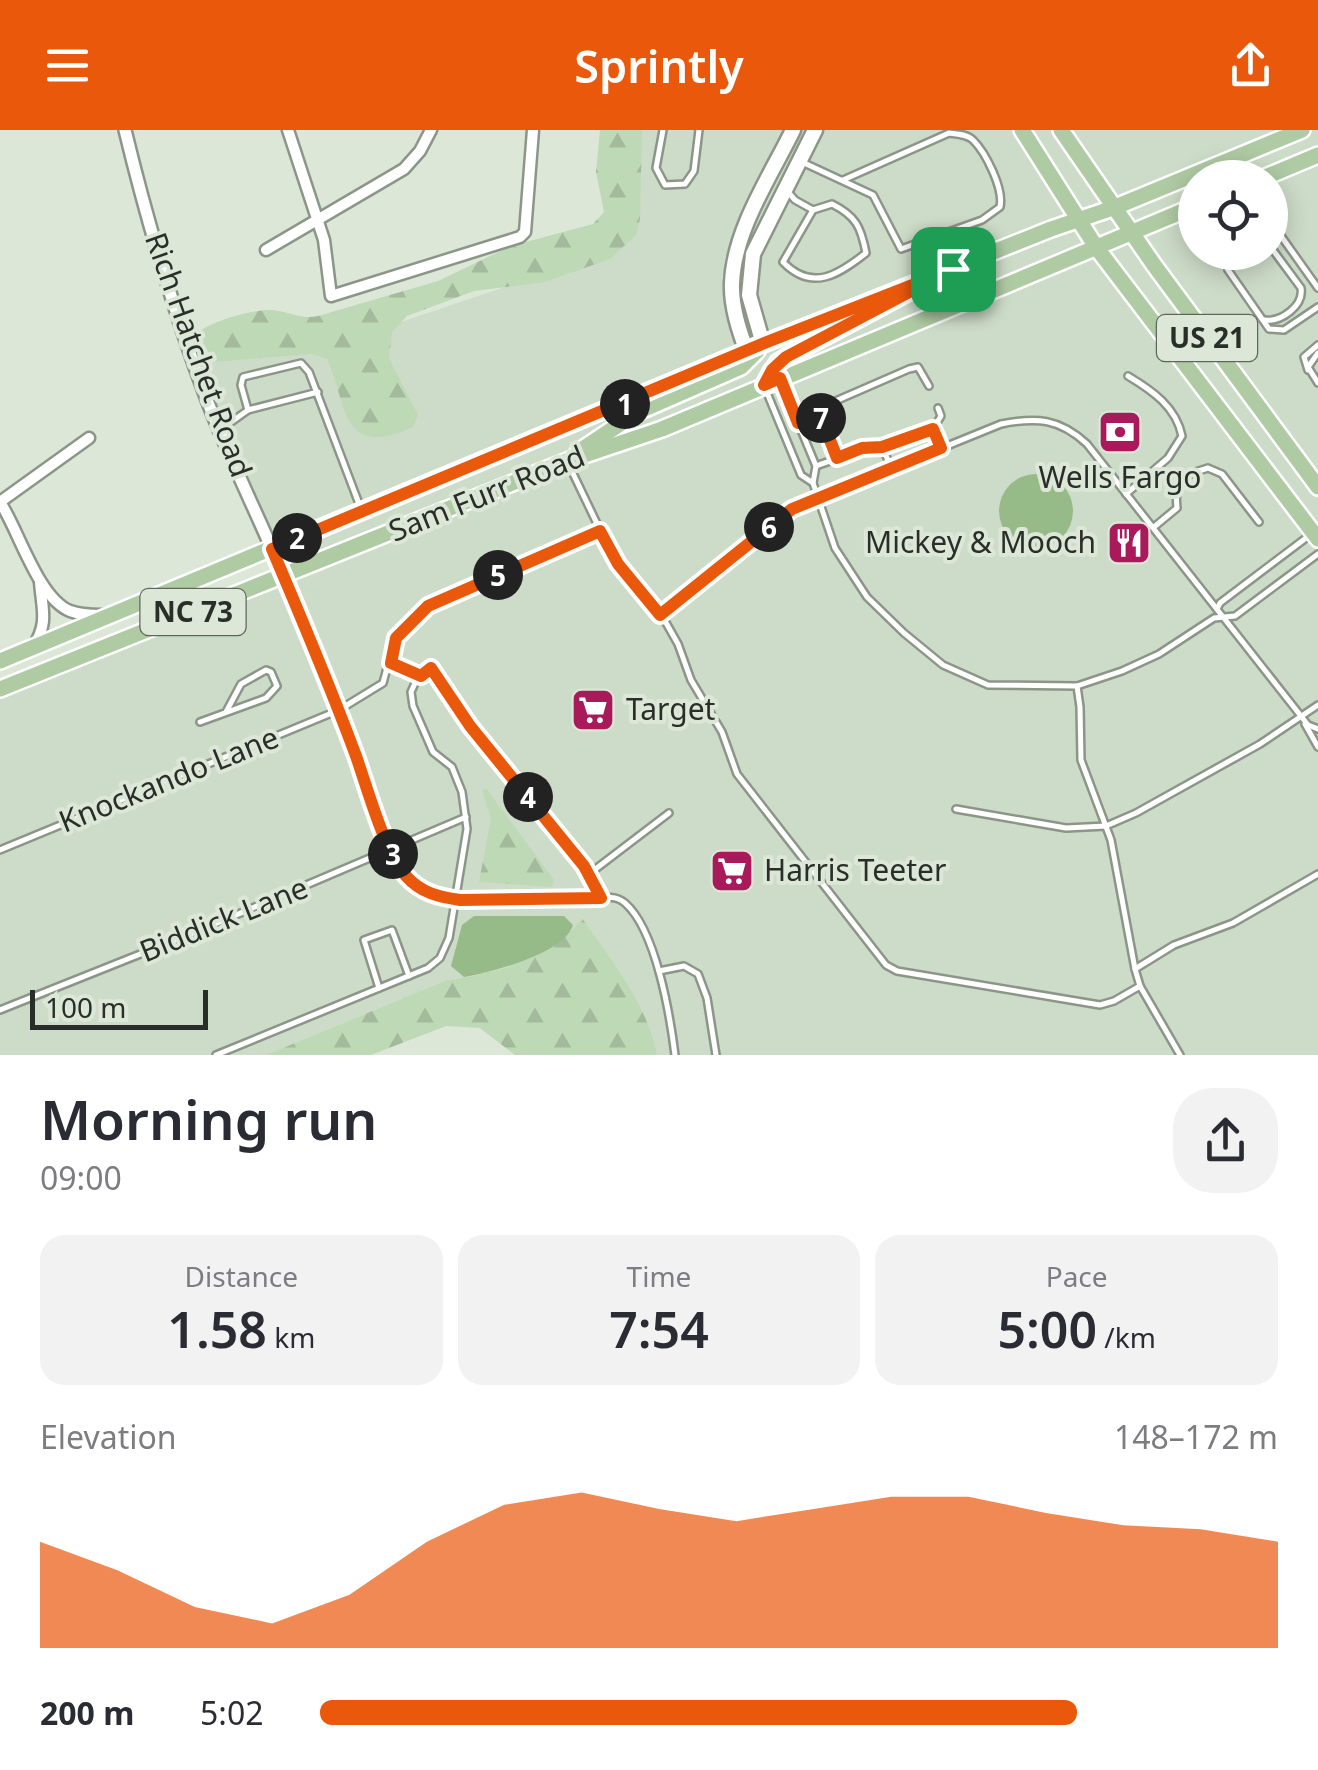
<!DOCTYPE html>
<meta charset="utf-8">
<style>
:root{--surface:#fff;--page:#f2f2f3;--text:#2b2b33;--muted:#7c7c81;--accent:#ea580c}
body{margin:0;font-family:"Noto Sans",sans-serif;background:var(--page);color:var(--text);height:100vh;display:flex;flex-direction:column;font-size:38px;white-space:nowrap}
*{box-sizing:border-box;margin:0}
p{font-size:32px;color:var(--muted)}
.icon{flex:none;width:55px;height:55px;fill:none;stroke:currentColor;stroke-width:2;stroke-linecap:round;stroke-linejoin:round}
.map{position:relative;height:925px;overflow:hidden}
.details{display:flex;flex-direction:column;background:var(--surface);flex:1}
.details>*{flex:none}
.fabs{position:absolute;left:1178px;top:30px;display:grid;gap:20px}
.fabs a{display:grid;place-items:center;width:110px;height:110px;border-radius:50%;background:var(--surface);box-shadow:0 5px 25px #0003;font-size:50px}
.scale{position:absolute;left:30px;bottom:25px;width:178px;box-sizing:border-box;padding-left:10px;border:5px solid #2a2e29;border-top:0;font-size:28px;line-height:35px;white-space:nowrap;color:#2a2e29;-webkit-text-stroke:8px #dce7d8;paint-order:stroke}
.pin{position:absolute;display:grid;place-items:center;width:85px;height:85px;color:#fff;margin:-42px;border-radius:20px;box-shadow:0 5px 15px #0006}
.km{position:absolute;width:50px;height:50px;margin:-25px;border-radius:50%;background:#222;color:#fff;font-size:28px;line-height:50px;text-align:center}
.round{display:grid;place-items:center;flex:none;width:105px;height:105px;border-radius:40px;background:var(--page)}
.head{display:flex;align-items:center;justify-content:space-between;height:170px;padding:0 40px}
h1{font-size:55px;font-weight:600;line-height:75px}
.figures{display:grid;grid-template-columns:repeat(3,1fr);gap:15px;height:170px;padding:10px 40px}
.figures div{display:grid;align-content:center;border-radius:25px;background:var(--page);text-align:center}
.figures b{font-size:50px;font-weight:600}
.figures small{font-size:28px;font-weight:400}
.figures p{font-size:28px}
.chart{height:280px;padding:20px 40px}
.chart p{display:flex;justify-content:space-between}
.chart svg{width:100%;height:180px;margin-top:10px;fill:var(--accent);opacity:.7}
ul{padding:0 40px;list-style:none;font-size:32px}
li{display:grid;grid-template-columns:160px 120px 1fr;align-items:center;height:75px}
li i{height:25px;border-radius:12px;background:var(--accent)}
header{display:flex;justify-content:space-between;align-items:center;height:130px;padding:0 40px;background:var(--accent);color:#fff;font-size:45px;font-weight:600}
.map>svg:first-child{display:block}
</style>
<header><svg class="icon" aria-label="menu" viewBox="0 0 24 24"><path d="M4 6h16M4 12h16M4 18h16"/></svg>Sprintly<svg class="icon" aria-label="share" viewBox="0 0 24 24"><path d="M12 15V3M7 8l5-5 5 5M5 13v7h14v-7"/></svg></header>
<div class="map">
<svg width="1318" height="925" viewBox="0 0 1318 925">
<defs>
<pattern id="forest-firs" width="22" height="20" patternUnits="userSpaceOnUse" patternTransform="scale(2.5)"><rect width="22" height="20" fill="#bed9b5"/><path d="M5 1l3.5 6h-7zM16 11l3.5 6h-7z" fill="#a3bb9c"/></pattern>
</defs>
<rect width="100%" height="100%" fill="#dce7d8"/>
<path fill="#cddcc8" fill-rule="evenodd" d="M634,0H1318V925H657L643,885L570,806L523,830L471,846L447,850L266,925H0V560L283,445L192,228L339,213L605,123ZM1195,48H1270V122H1195Z"/>
<g fill="url(#forest-firs)">
<path d="M600,0H642L640,89L636,105L610,129L545,152L474,161L407,186L392,202L389,228L418,285L413,297C341,330 348,276 327,229L311,224L214,232L202,223L195,205C207,192 253,179 271,180C289,181 300,190 318,186L438,151L511,116L593,94L604,82L596,42Z"/>
<path d="M486,658L554,750L552,757L479,752L491,688L482,661Z"/>
<path d="M582,788C610,829 648,875 657,925H515L480,898L446,896L371,925H266L447,850C494,843 554,829 582,788Z"/>
</g>
<g fill="#96bb89">
<circle cx="1036" cy="381" r="37"/>
<path d="M474,786H564L573,795C565,823 491,843 464,847L451,836L462,795Z"/>
</g>
<g fill="none" stroke-linecap="round" stroke-linejoin="round">
<defs>
<g id="service">
<path d="M663,0L656,38L665,55L685,54L694,41L699,0"/>
<path d="M802,32L873,65L901,119L982,90L1000,77C1004,59 986,23 973,10C967,4 957,4 949,3L843,50"/>
<path d="M788,62L795,70L813,80"/>
<path d="M832,74C856,86 861,97 866,123C838,145 812,162 783,132L813,80Z"/>
<path d="M1270,100L1281,106L1318,158"/>
<path d="M1227,122L1225,131L1228,140L1269,199L1284,200L1318,177"/>
<path d="M1265,190C1281,192 1304,176 1301,158L1270,116"/>
<path d="M1318,223L1308,237L1318,253"/>
<path d="M1308,240L1304,227L1318,215"/>
<path d="M782,254L816,336L813,353L835,418L867,467L904,503L943,535L988,555L1077,556L1122,541L1159,524L1214,488L1235,486L1318,424"/>
<path d="M765,258L801,345L813,353"/>
<path d="M248,280L241,255L243,247L301,233L309,242L361,379"/>
<path d="M821,287L824,276L909,239L918,237L929,256"/>
<path d="M798,293L821,287L837,328"/>
<path d="M933,299L941,286L938,278"/>
<path d="M220,300L248,280L318,262"/>
<path d="M882,317L891,337"/>
<path d="M568,333L612,425L665,491L678,514L691,550L722,602L737,644L886,835L897,841L1100,875L1114,871L1140,856"/>
<path d="M816,336C855,321 894,313 933,299L941,318"/>
<path d="M1126,364L1168,328L1182,306C1176,277 1153,261 1128,246"/>
<path d="M1154,397L1177,378C1174,349 1181,346 1208,338L1222,344L1259,392"/>
<path d="M284,448L402,743C414,754 425,764 441,768C475,776 551,772 588,770C600,769 613,763 625,773C656,800 670,885 675,925"/>
<path d="M1217,479L1220,473L1310,405"/>
<path d="M660,484L792,379L1001,294C1036,287 1059,288 1087,314L1308,595L1318,599"/>
<path d="M391,533L420,546"/>
<path d="M1077,556L1080,577L1081,630L1111,710L1135,839L1140,856L1180,925"/>
<path d="M200,592L266,568L277,556L271,542L266,540L241,554L226,582"/>
<path d="M1305,594L1318,617"/>
<path d="M956,679L1066,698L1106,696L1136,683L1260,614L1318,575"/>
<path d="M0,720L339,580L383,553L395,508L427,476L599,401"/>
<path d="M589,744L669,683"/>
<path d="M1135,839L1174,815L1233,793L1318,744"/>
<path d="M659,841L684,836L698,844L707,868L716,925"/>
<path d="M379,858L364,810L392,800L409,846"/>
<path d="M0,880L203,799L466,687"/>
<path d="M216,925L428,838L440,828L449,808L467,699L462,662L452,637L433,622L413,576L411,562L416,551L431,539L470,595L584,736L601,768"/>
</g>
<g id="minor">
<path d="M288,0L324,110L331,166L520,107L525,102L533,0"/>
<path d="M266,120L404,39L420,21L431,0"/>
<path d="M0,372C19,401 38,468 70,481C80,485 91,485 102,485"/>
<path d="M0,372L89,308"/>
<path d="M33,517C49,493 42,479 40,452"/>
</g>
<path id="tertiary" d="M125,0C147,91 174,182 207,270C230,330 259,387 283,445"/>
<g id="secondary">
<path d="M763,214L749,165L753,124L815,0"/>
<path d="M747,222C739,200 731,176 732,153C734,100 770,47 793,0"/>
</g>
<g id="primary">
<path d="M1022,0L1096,117L1318,409"/>
<path d="M1061,0L1154,135L1318,357"/>
<path d="M1263,48L1318,25"/>
<path d="M764,255L778,232L883,176"/>
<path d="M578,322L638,282L741,237L757,221"/>
<path d="M0,531L763,214L1051,99L1113,78L1302,0"/>
<path d="M0,559L567,331L662,299L1195,76"/>
</g>
</defs>
<use href="#service" stroke="#8c9688" stroke-width="10"/>
<use href="#minor" stroke="#8c9688" stroke-width="15"/>
<use href="#tertiary" stroke="#8c9688" stroke-width="16"/>
<use href="#secondary" stroke="#8c9688" stroke-width="19"/>
<use href="#primary" stroke="#fff" stroke-width="20"/>
<use href="#service" stroke="#fff" stroke-width="5"/>
<use href="#minor" stroke="#fff" stroke-width="10"/>
<use href="#tertiary" stroke="#fff" stroke-width="11"/>
<use href="#secondary" stroke="#fff" stroke-width="14"/>
<use href="#primary" stroke="#afcba4" stroke-width="15"/>
</g>
<g fill="none" stroke-linecap="round" stroke-linejoin="round">
<defs>
<path id="route" d="M953,139L786,227L772,240L764,255L780,248L798,293L821,287L837,328L862,318L882,317L933,299L941,318L792,379L660,485L618,434L600,401L428,476L396,508L391,533L421,546L431,538L470,596L584,736L601,768L460,770C439,767 421,763 406,746C385,723 367,657 356,626C330,556 301,487 272,419L762,214Z"/>
</defs>
<use href="#route" stroke="#fff" stroke-width="20"/>
<use href="#route" stroke="#ea580c" stroke-width="12"/>
</g>
<defs>
<symbol id="bank-square" viewBox="-11 -11 22 22"><rect x="-9" y="-9" width="18" height="18" rx="4" fill="#a81a5a" stroke="#dce7d8"/><path d="M-6-4H6V4H-6ZM0-2.3a2.3 2.3 0 1 0 0 4.6a2.3 2.3 0 1 0 0-4.6Z" fill="#fff"/></symbol>
<symbol id="restaurant-square" viewBox="-11 -11 22 22"><rect x="-9" y="-9" width="18" height="18" rx="4" fill="#a81a5a" stroke="#dce7d8"/><path d="M-5-6h1v4h1v-4h1v4h1v-4h1v5L-1.5 .5V6h-2V.5L-5-1ZM5-6V6H3V1.5H1.5Q1.5-4 5-6Z" fill="#fff"/></symbol>
<symbol id="supermarket-square" viewBox="-11 -11 22 22"><rect x="-9" y="-9" width="18" height="18" rx="4" fill="#a81a5a" stroke="#dce7d8"/><path d="M-6-5.5h2.5l.6 2H6L4.5 2H-2.5L-4.4-4H-6ZM-1.5 3.2a1.3 1.3 0 1 0 .1 0ZM3 3.2a1.3 1.3 0 1 0 .1 0Z" fill="#fff"/></symbol>
</defs>
<g fill-rule="evenodd">
<use href="#bank-square" x="1095" y="277" width="50" height="50"/>
<use href="#restaurant-square" x="1104" y="388" width="50" height="50"/>
<use href="#supermarket-square" x="568" y="555" width="50" height="50"/>
<use href="#supermarket-square" x="707" y="716" width="50" height="50"/>
</g>
<g text-anchor="middle" stroke-width="8" stroke-linejoin="round" paint-order="stroke">
<g fill="#dce7d8" stroke="#5f665e" stroke-width="2.5">
<rect x="1157" y="185" width="100" height="46" rx="8"/>
<rect x="140.5" y="459" width="105" height="46" rx="8"/>
</g>
<g font-size="28" font-weight="bold" fill="#2a2e29">
<text x="1207" y="218">US 21</text>
<text x="193" y="492">NC 73</text>
</g>
<g font-size="30" fill="#2a2e29" stroke="#dce7d8">
<text transform="translate(198 225) rotate(70)" y="10">Rich Hatchet Road</text>
<text transform="translate(487 364) rotate(-22)" y="10">Sam Furr Road</text>
<text transform="translate(169 650) rotate(-22)" y="10">Knockando Lane</text>
<text transform="translate(224 790) rotate(-22)" y="10">Biddick Lane</text>
</g>
<g font-size="30" fill="#2a2e29" stroke="#dce7d8" text-anchor="start">
<text x="1120" y="358" text-anchor="middle">Wells Fargo</text>
<text x="1096" y="423" text-anchor="end">Mickey &amp; Mooch</text>
<text x="626" y="590">Target</text>
<text x="764" y="751">Harris Teeter</text>
</g>
</g>
</svg>
<div class="fabs">
<a><svg class="icon" aria-label="locate" viewBox="0 0 24 24"><circle cx="12" cy="12" r="6"/><path d="M12 2v4M12 18v4M2 12h4M18 12h4"/></svg></a>
</div>
<div class="scale">100 m</div>
<div class="pin" style="left:953px;top:139px;background:#1e9e55"><svg class="icon" aria-label="arrive" viewBox="0 0 24 24"><path d="M6 21V4h12l-3 4 3 4H6"/></svg></div>
<b class="km" style="left:625px;top:274px">1</b>
<b class="km" style="left:297px;top:408px">2</b>
<b class="km" style="left:393px;top:724px">3</b>
<b class="km" style="left:528px;top:667px">4</b>
<b class="km" style="left:498px;top:445px">5</b>
<b class="km" style="left:769px;top:397px">6</b>
<b class="km" style="left:821px;top:288px">7</b>
</div>
<section class="details">
<div class="head"><div><h1>Morning run</h1><p>09:00</p></div><a class="round"><svg class="icon" aria-label="share" viewBox="0 0 24 24"><path d="M12 15V3M7 8l5-5 5 5M5 13v7h14v-7"/></svg></a></div>
<div class="figures">
<div><p>Distance</p><b>1.58<small> km</small></b></div>
<div><p>Time</p><b>7:54</b></div>
<div><p>Pace</p><b>5:00<small> /km</small></b></div>
</div>
<div class="chart"><p><span>Elevation</span>148–172 m</p>
<svg viewBox="0 0 160 44" preserveAspectRatio="none"><path d="M0 44V18L10 25L20 34L30 38L40 31L50 18L60 9L70 6L80 10L90 13L100 10L110 7L120 7L130 11L140 14L150 15L160 18V44z"/></svg>
</div>
<ul>
<li><b>200 m</b>5:02<i style="width:79%"></i></li>
</ul>
</section>
